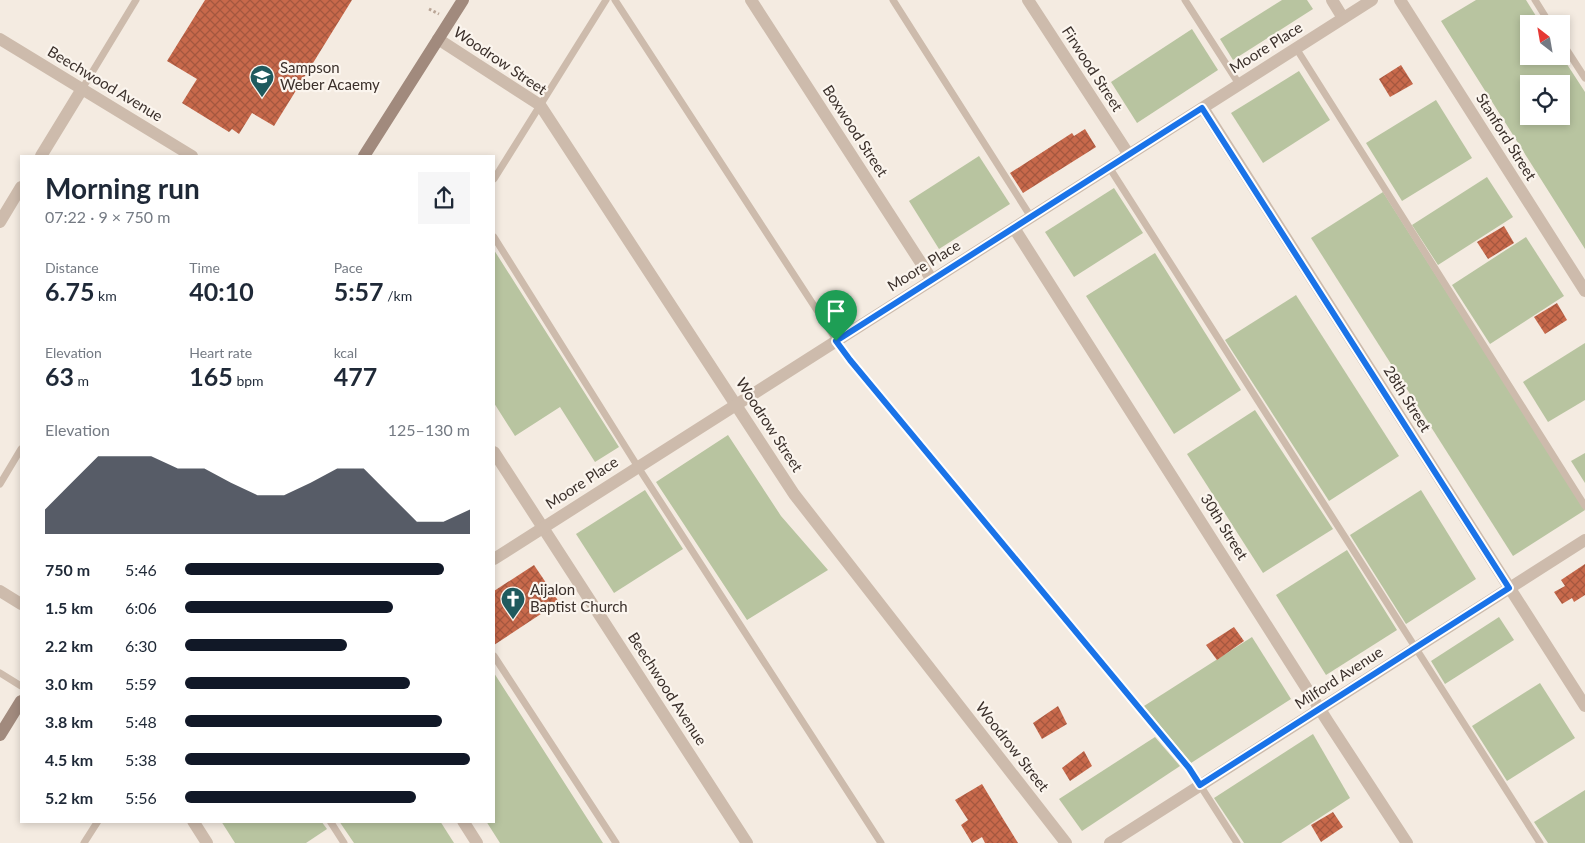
<!DOCTYPE html>
<meta charset="utf-8">
<style>
:root{--surface:#fff;--page:#f6f6f7;--text:#1f2937;--muted:#747a83;--accent:#111827}
body{margin:0;font-family:Lato,sans-serif;background:var(--page);color:var(--text);height:100vh;display:flex;flex-direction:column;font-size:19px;white-space:nowrap}
*{box-sizing:border-box;margin:0}
p{font-size:16px;color:var(--muted)}
.icon{flex:none;width:28px;height:28px;fill:none;stroke:currentColor;stroke-width:2;stroke-linecap:round;stroke-linejoin:round}
.map{position:relative;flex:1;overflow:hidden}
.sheet{position:absolute;left:20px;top:155px;width:475px;height:668px;display:flex;flex-direction:column;background:var(--surface);border-radius:0px;box-shadow:0 2px 8px #0003}
.sheet>*{flex:none}
.needle{width:32px;rotate:329deg}
.buttons{position:absolute;left:1520px;top:15px;display:grid;gap:10px}
.buttons a{display:grid;place-items:center;width:50px;height:50px;border-radius:0px;background:var(--surface);box-shadow:0 2px 8px #0003;font-size:25px}
.pin{position:absolute;display:grid;place-items:center;width:42px;height:42px;color:#fff;margin:-51px -21px;border-radius:50% 50% 50% 0;rotate:-45deg;box-shadow:0 0 5px #0007}
.pin .icon{rotate:45deg}
.round{display:grid;place-items:center;flex:none;width:52px;height:52px;border-radius:0px;background:var(--page)}
.overview{display:flex;align-items:center;justify-content:space-between;height:85px;padding:0 25px}
h1{font-size:28px;font-weight:700;line-height:38px}
.stats{display:grid;grid-template-columns:repeat(3,1fr);gap:8px;height:85px;padding:5px 25px}
.stats div{display:grid;align-content:center}
.stats b{font-size:25px;font-weight:700}
.stats small{font-size:14px;font-weight:400}
.stats p{font-size:14px}
.chart{height:140px;padding:10px 25px}
.chart p{display:flex;justify-content:space-between}
.chart svg{width:100%;height:90px;margin-top:5px;fill:var(--accent);opacity:.7}
ul{padding:0 25px;list-style:none;font-size:16px}
li{display:grid;grid-template-columns:80px 60px 1fr;align-items:center;height:38px}
li i{height:12px;border-radius:6px;background:var(--accent)}
.map>svg:first-child{display:block}
</style>
<div class="map">
<svg width="1585" height="843" viewBox="0 0 1585 843">
<defs>
<pattern id="building-cross-hatch" width="8" height="8" patternUnits="userSpaceOnUse" patternTransform="scale(1.25)"><rect width="8" height="8" fill="#c8694b"/><path d="M0 0l8 8M0 8l8-8" fill="none" stroke="#a4573f"/></pattern>
</defs>
<rect width="100%" height="100%" fill="#f4ebe1"/>
<g fill="#b8c4a0" fill-rule="evenodd">
<path d="M1282,0H1307L1313,9L1233,60L1220,39Z"/>
<path d="M1476,0H1526L1541,24H1529V56H1561V55L1585,92V249L1441,21ZM1529,84H1561V116H1529Z"/>
<path d="M1192,29L1218,70L1137,123L1111,82Z"/>
<path d="M1299,71L1330,120L1263,163L1231,113Z"/>
<path d="M1436,100L1472,158L1402,201L1366,143Z"/>
<path d="M979,156L1010,204L939,249L909,201Z"/>
<path d="M1487,177L1513,217L1438,265L1412,225Z"/>
<path d="M1114,188L1143,233L1074,277L1045,232Z"/>
<path d="M1383,192L1585,510L1513,556L1311,238Z"/>
<path d="M1526,237L1564,296L1490,344L1452,285Z"/>
<path d="M494,250L619,447L595,462L560,407L515,436L494,403Z"/>
<path d="M1155,253L1241,390L1174,434L1086,296Z"/>
<path d="M1296,295L1399,456L1329,501L1225,340Z"/>
<path d="M1585,343V400L1548,422L1523,382Z"/>
<path d="M1255,410L1333,529L1263,573L1187,454Z"/>
<path d="M728,435L781,516L828,570L747,620L656,482Z"/>
<path d="M1585,453V483L1571,461Z"/>
<path d="M645,490L683,549L614,593L576,534Z"/>
<path d="M1421,490L1476,579L1406,624L1350,535Z"/>
<path d="M1347,550L1397,630L1326,675L1276,595Z"/>
<path d="M1499,617L1514,640L1445,684L1431,661Z"/>
<path d="M1252,637L1291,699L1191,763L1144,706Z"/>
<path d="M494,673L603,843H500L486,821H494Z"/>
<path d="M1540,683L1575,738L1507,781L1472,726Z"/>
<path d="M1313,734L1350,798L1281,843H1244L1214,798Z"/>
<path d="M1155,737L1180,766L1082,831L1059,799Z"/>
<path d="M1585,790V843H1548L1534,822Z"/>
<path d="M221,821H321L327,829L306,843H235Z"/>
<path d="M339,821H440L454,843H354Z"/>
</g>
<g fill="url(#building-cross-hatch)">
<path d="M205,0H352L274,126L252,113L239,134L232,129L229,132L182,103L197,79L167,61Z"/>
<path d="M1401,65L1413,84L1390,97L1379,79Z"/>
<path d="M1085,129L1096,147L1023,193L1010,173L1072,133L1074,136Z"/>
<path d="M1504,226L1514,243L1488,259L1477,242Z"/>
<path d="M1557,303L1567,320L1545,334L1534,317Z"/>
<path d="M1585,564V595L1574,602L1572,598L1562,604L1554,592L1565,586L1561,580Z"/>
<path d="M534,565L559,602L494,645V591Z"/>
<path d="M1234,627L1244,641L1217,660L1206,645Z"/>
<path d="M1058,706L1067,724L1042,739L1033,723Z"/>
<path d="M1084,751L1092,766L1070,781L1062,768Z"/>
<path d="M982,784L1005,822L1018,843H985L982,837L972,843L961,825L968,820L955,800Z"/>
<path d="M1333,812L1343,827L1321,842L1311,825Z"/>
</g>
<g fill="none" stroke-linecap="round" stroke-linejoin="round">
<path stroke="#b9a596" stroke-width="3" stroke-dasharray="2.5 2.5" stroke-linecap="butt" d="M429,9L439,14"/>
<g stroke="#cdbbac" stroke-width="7">
<path d="M615,0L850,361L1189,768L1237,843"/>
<path d="M893,0L1031,217"/>
<path d="M1185,0L1239,84"/>
<path d="M1535,0L1550,24"/>
<path d="M1561,41L1585,78"/>
<path d="M1296,48L1585,506"/>
<path d="M82,89L136,0"/>
<path d="M1109,167L1540,843"/>
<path d="M494,179L606,0"/>
<path d="M494,237L638,467L881,843"/>
<path d="M0,484L21,449"/>
<path d="M494,656L616,843"/>
<path d="M0,673L21,686"/>
<path d="M330,821L344,843"/>
<path d="M84,843L98,821"/>
</g>
<g stroke="#cdbbac" stroke-width="12">
<path d="M751,0L932,280"/>
<path d="M1028,0L1129,155"/>
<path d="M1332,0L1343,18"/>
<path d="M1400,0L1585,291"/>
<path d="M0,39L192,156"/>
<path d="M438,39L540,105L794,494L1066,843"/>
<path d="M1203,108L1585,706"/>
<path d="M41,156L82,89"/>
<path d="M0,222L21,187"/>
<path d="M1014,228L1328,722L1407,843"/>
<path d="M494,452L747,843"/>
<path d="M494,559L1372,0"/>
<path d="M0,591L21,604"/>
<path d="M193,821L207,843"/>
<path d="M463,821L477,843"/>
<path d="M1110,843L1585,540"/>
</g>
<g stroke="#a18a7d" stroke-width="12">
<path d="M364,156L463,0"/>
<path d="M0,735L21,701"/>
</g>
</g>
<g fill="none" stroke-linecap="round" stroke-linejoin="round">
<defs>
<path id="route" d="M1202,108L1509,588L1200,785L1189,768L850,360L836,341Z"/>
</defs>
<use href="#route" stroke="#fff" stroke-width="10"/>
<use href="#route" stroke="#1a73e8" stroke-width="6"/>
</g>
<defs>
<symbol id="school-pin" viewBox="-11 -11 22 30"><path d="M0 17L-7.5 6A9.5 9.5 0 1 1 7.5 6Z" fill="#1f5a5e" stroke="#fbf5ee"/><path d="M0-5L7-2L0 1L-7-2ZM-4 1L0 2.5L4 1V4Q0 6-4 4Z" fill="#fff"/></symbol>
<symbol id="church-pin" viewBox="-11 -11 22 30"><path d="M0 17L-7.5 6A9.5 9.5 0 1 1 7.5 6Z" fill="#1f5a5e" stroke="#fbf5ee"/><path d="M-1.2-6h2.4v3.5h3.3v2.4h-3.3V6h-2.4V-.1h-3.3v-2.4h3.3Z" fill="#fff"/></symbol>
</defs>
<g fill-rule="evenodd">
<use href="#school-pin" x="248" y="63" width="28" height="38"/>
<use href="#church-pin" x="499" y="585" width="28" height="38"/>
</g>
<g text-anchor="middle" stroke-width="4.5" stroke-linejoin="round" paint-order="stroke">
<g font-size="15" fill="#3b302b" stroke="#fbf5ee">
<text transform="translate(1266 48) rotate(-32)" y="5">Moore Place</text>
<text transform="translate(500 61) rotate(34)" y="5">Woodrow Street</text>
<text transform="translate(1092 69) rotate(57)" y="5">Firwood Street</text>
<text transform="translate(105 84) rotate(31)" y="5">Beechwood Avenue</text>
<text transform="translate(855 131) rotate(57)" y="5">Boxwood Street</text>
<text transform="translate(1506 137) rotate(58)" y="5">Stanford Street</text>
<text transform="translate(924 266) rotate(-32)" y="5">Moore Place</text>
<text transform="translate(1407 399) rotate(58)" y="5">28th Street</text>
<text transform="translate(769 425) rotate(57)" y="5">Woodrow Street</text>
<text transform="translate(582 483) rotate(-33)" y="5">Moore Place</text>
<text transform="translate(1224 527) rotate(58)" y="5">30th Street</text>
<text transform="translate(1339 678) rotate(-33)" y="5">Milford Avenue</text>
<text transform="translate(667 689) rotate(57)" y="5">Beechwood Avenue</text>
<text transform="translate(1012 747) rotate(52)" y="5">Woodrow Street</text>
</g>
<g font-size="15" fill="#3b302b" stroke="#fbf5ee" text-anchor="start">
<text x="280" y="73">Sampson<tspan x="280" dy="17">Weber Acaemy</tspan></text>
<text x="530" y="595">Aijalon<tspan x="530" dy="17">Baptist Church</tspan></text>
</g>
</g>
</svg>
<div class="buttons">
<a><svg class="needle" viewBox="-14 -14 28 28"><path d="M0-13l5 13h-10z" fill="#e53935"/><path d="M0 13l5-13h-10z" fill="#747a83"/></svg></a>
<a><svg class="icon" aria-label="locate" viewBox="0 0 24 24"><circle cx="12" cy="12" r="6"/><path d="M12 2v4M12 18v4M2 12h4M18 12h4"/></svg></a>
</div>
<div class="pin" style="left:836px;top:341px;background:#1e9e55"><svg class="icon" aria-label="arrive" viewBox="0 0 24 24"><path d="M6 21V4h12l-3 4 3 4H6"/></svg></div>
<section class="sheet">
<div class="overview"><div><h1>Morning run</h1><p>07:22 · 9 × 750 m</p></div><a class="round"><svg class="icon" aria-label="share" viewBox="0 0 24 24"><path d="M12 15V3M7 8l5-5 5 5M5 13v7h14v-7"/></svg></a></div>
<div class="stats">
<div><p>Distance</p><b>6.75<small> km</small></b></div>
<div><p>Time</p><b>40:10</b></div>
<div><p>Pace</p><b>5:57<small> /km</small></b></div>
</div>
<div class="stats">
<div><p>Elevation</p><b>63<small> m</small></b></div>
<div><p>Heart rate</p><b>165<small> bpm</small></b></div>
<div><p>kcal</p><b>477</b></div>
</div>
<div class="chart"><p><span>Elevation</span>125–130 m</p>
<svg viewBox="0 0 160 44" preserveAspectRatio="none"><path d="M0 44V32L10 19L20 6L30 6L40 6L50 12L60 12L70 19L80 25L90 25L100 19L110 12L120 12L130 25L140 38L150 38L160 32V44z"/></svg>
</div>
<ul>
<li><b>750 m</b>5:46<i style="width:91%"></i></li>
<li><b>1.5 km</b>6:06<i style="width:73%"></i></li>
<li><b>2.2 km</b>6:30<i style="width:57%"></i></li>
<li><b>3.0 km</b>5:59<i style="width:79%"></i></li>
<li><b>3.8 km</b>5:48<i style="width:90%"></i></li>
<li><b>4.5 km</b>5:38<i style="width:100%"></i></li>
<li><b>5.2 km</b>5:56<i style="width:81%"></i></li>
</ul>
</section>
</div>
